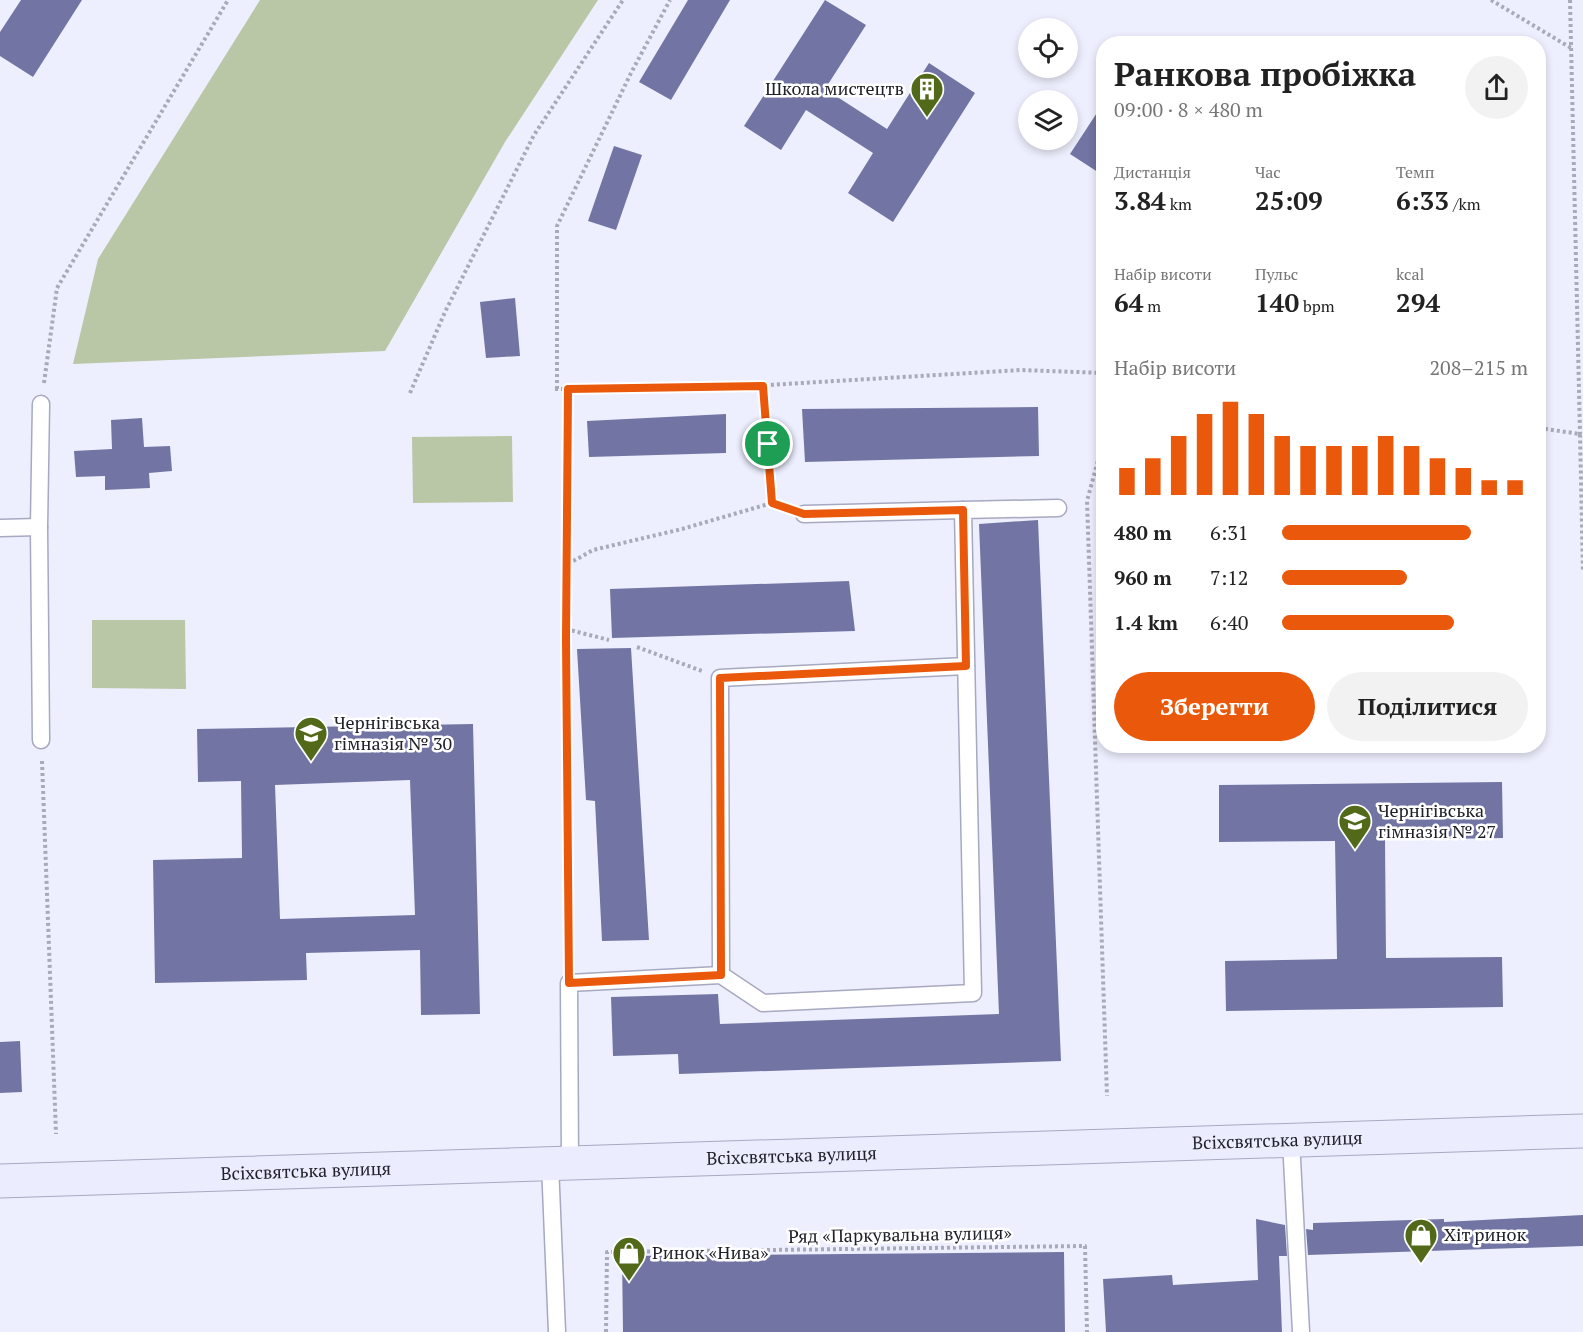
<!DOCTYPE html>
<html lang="uk">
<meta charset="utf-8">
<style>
:root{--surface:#fff;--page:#f2f2f2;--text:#222;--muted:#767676;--accent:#ea580c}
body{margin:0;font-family:"PT Serif",serif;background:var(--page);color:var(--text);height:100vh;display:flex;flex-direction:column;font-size:22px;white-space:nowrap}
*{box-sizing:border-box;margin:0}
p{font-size:20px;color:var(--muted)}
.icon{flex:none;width:33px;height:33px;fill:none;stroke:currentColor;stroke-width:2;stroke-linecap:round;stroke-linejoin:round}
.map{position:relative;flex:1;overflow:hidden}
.panel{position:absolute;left:1096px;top:36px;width:450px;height:717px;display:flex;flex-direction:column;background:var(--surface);border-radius:24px;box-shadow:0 3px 9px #0003}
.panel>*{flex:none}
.buttons{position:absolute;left:1018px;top:18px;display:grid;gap:12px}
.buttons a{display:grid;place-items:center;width:60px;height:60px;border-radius:50%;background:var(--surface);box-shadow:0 3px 9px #0003;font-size:30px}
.pin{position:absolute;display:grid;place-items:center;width:51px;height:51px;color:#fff;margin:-26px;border:3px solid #fff;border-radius:50%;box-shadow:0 2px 6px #0007}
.round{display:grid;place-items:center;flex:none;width:63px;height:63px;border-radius:32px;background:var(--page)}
.overview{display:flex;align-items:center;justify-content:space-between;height:102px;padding:0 18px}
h1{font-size:33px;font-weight:700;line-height:45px}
.metrics{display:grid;grid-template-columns:repeat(3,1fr);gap:9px;height:102px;padding:6px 18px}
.metrics div{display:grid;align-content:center}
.metrics b{font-size:26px;font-weight:700}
.metrics small{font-size:16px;font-weight:400}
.metrics p{font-size:16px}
.chart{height:168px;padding:12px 18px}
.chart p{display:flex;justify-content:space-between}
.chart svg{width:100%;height:108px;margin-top:6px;stroke:var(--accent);stroke-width:6}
.cta{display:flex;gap:12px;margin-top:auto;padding:12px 18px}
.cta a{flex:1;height:69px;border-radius:36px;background:var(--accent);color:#fff;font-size:24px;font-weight:700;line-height:69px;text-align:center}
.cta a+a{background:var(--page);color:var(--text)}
ul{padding:0 18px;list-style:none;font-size:20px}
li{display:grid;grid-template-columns:96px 72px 1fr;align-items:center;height:45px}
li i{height:15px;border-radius:8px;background:var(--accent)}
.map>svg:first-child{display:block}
</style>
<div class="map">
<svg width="1583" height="1332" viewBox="0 0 1583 1332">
<rect width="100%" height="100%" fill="#edeffe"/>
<g fill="#bac7a6">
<path d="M260,0H598L505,142L385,351L73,364L98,259Z"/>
<path d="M512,436L513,502L413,503L412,437Z"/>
<path d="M92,620H185L186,689L92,688Z"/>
</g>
<g fill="#7275a3" fill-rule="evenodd">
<path d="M21,0H82L33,77L0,56V32Z"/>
<path d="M688,0H730L671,100L639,82Z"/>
<path d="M825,0L866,25L825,89L887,129L929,63L975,93L893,222L848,193L873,153L806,110L781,150L744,126Z"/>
<path d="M1104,102V176L1070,154Z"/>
<path d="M614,146L642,155L616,230L588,221Z"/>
<path d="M515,298L520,356L486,358L480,302Z"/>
<path d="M1038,407L1039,456L805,462L802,409Z"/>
<path d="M726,414V453L589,457L587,421Z"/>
<path d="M142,418L144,447L170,446L172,471L149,473L150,488L105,490V476L76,477L74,451L112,449L111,420Z"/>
<path d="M1038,520L1061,1061L679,1074L678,1054L613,1056L611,997L718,994L720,1024L999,1014L979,524Z"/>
<path d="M849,581L855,631L612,638L610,589Z"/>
<path d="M631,648L649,940L602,941L595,801L586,800L577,649Z"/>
<path d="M473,724L480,1014L421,1015L420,950L306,953L307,980L155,983L153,860L242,858L241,781L198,782L197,729ZM410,780L415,915L280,919L275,785Z"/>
<path d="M1502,782L1503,838L1385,840L1386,958L1502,957L1503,1007L1226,1011L1225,961L1337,959L1335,841L1219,842V785Z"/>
<path d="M20,1041L22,1092L0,1093V1042Z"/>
<path d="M1583,1215V1246L1308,1255L1306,1229L1313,1230V1223L1444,1219V1222Z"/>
<path d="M1256,1219L1285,1225L1287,1256H1279L1282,1332H1106L1103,1279L1172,1275L1173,1285L1258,1280Z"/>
<path d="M1064,1252L1065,1332H623L622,1256Z"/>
</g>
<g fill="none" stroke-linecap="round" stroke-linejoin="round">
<defs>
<g id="lane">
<path d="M804,514L963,510"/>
<path d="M39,527L41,404"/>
<path d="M0,528L39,527L41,740"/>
<path d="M721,975L720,678L966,666"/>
<path d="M1291,1140L1301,1332"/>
<path d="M570,1163L569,983L721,975L763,1003L973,993L963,510L1058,508"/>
<path d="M550,1164L557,1332"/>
</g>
<g id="secondary">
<path id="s1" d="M0,1181L1583,1131"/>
</g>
</defs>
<use href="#lane" stroke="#a6a9c0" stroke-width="19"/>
<use href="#secondary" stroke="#a6a9c0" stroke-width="35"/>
<g stroke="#a9aab8" stroke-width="4" stroke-dasharray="3 3" stroke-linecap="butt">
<path d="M1491,0L1571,48"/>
<path d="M1570,0L1580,434H1583"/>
<path d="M44,383L57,288L228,0"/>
<path d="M763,386L772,503L786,507"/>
<path d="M555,389L718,388L1021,370L1104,373"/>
<path d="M557,389V226L631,73L670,0"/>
<path d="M568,389L569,962"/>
<path d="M410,393L445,312L534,135L623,0"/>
<path d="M1539,428L1580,434L1583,572"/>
<path d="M1104,438L1087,501L1107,1096"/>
<path d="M568,564L593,550L682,529L772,503"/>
<path d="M566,629L609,640"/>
<path d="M637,647L702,671"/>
<path d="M42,761L56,1134"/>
<path d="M606,1332L607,1252L1085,1246L1087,1332"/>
</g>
<use href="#lane" stroke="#fff" stroke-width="16"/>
<use href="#secondary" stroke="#ebedff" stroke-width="33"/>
</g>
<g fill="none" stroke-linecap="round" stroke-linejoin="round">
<defs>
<path id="route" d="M763,386L772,503L804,514L963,510L966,666L720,678L721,975L569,983L566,639L568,389Z"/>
</defs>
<use href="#route" stroke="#fff" stroke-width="12"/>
<use href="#route" stroke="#ea580c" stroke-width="8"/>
</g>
<defs>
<symbol id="building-pin" viewBox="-11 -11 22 30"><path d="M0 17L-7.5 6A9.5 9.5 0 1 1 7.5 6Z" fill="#516918" stroke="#fff"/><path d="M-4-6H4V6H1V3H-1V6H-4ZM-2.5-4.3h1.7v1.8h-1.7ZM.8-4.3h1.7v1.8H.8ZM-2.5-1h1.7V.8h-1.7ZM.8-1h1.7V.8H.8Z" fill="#fff"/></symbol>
<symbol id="school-pin" viewBox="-11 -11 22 30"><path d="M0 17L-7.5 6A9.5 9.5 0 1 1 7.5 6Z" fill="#516918" stroke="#fff"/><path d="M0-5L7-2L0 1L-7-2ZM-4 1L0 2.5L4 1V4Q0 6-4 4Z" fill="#fff"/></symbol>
<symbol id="shop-pin" viewBox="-11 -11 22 30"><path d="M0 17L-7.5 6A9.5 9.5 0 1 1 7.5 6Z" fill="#516918" stroke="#fff"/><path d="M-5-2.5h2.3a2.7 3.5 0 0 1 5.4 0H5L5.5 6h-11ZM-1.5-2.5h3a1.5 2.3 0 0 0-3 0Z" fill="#fff"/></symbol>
</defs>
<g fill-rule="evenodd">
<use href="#building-pin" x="908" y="70" width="38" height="52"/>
<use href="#school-pin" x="292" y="714" width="38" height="52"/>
<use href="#school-pin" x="1336" y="802" width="38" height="52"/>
<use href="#shop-pin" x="1402" y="1216" width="38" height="52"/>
<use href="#shop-pin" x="610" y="1234" width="38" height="52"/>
</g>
<g text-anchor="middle" stroke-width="5" stroke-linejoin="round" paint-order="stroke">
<g font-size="18" fill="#20212a" stroke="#fff" text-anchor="start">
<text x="904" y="95" text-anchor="end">Школа мистецтв</text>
<text x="334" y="729">Чернігівська<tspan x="334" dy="21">гімназія № 30</tspan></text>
<text x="1378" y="817">Чернігівська<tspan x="1378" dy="21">гімназія № 27</tspan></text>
<text x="1444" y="1241">Хіт ринок</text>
<text x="652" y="1259">Ринок «Нива»</text>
</g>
<g font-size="18" fill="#20212a" stroke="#fff">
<text dy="6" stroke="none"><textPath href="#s1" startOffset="1278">Всіхсвятська вулиця</textPath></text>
<text dy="6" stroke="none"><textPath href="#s1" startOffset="792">Всіхсвятська вулиця</textPath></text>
<text dy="6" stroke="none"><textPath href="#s1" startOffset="306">Всіхсвятська вулиця</textPath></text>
<text transform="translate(900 1235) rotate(-1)" y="6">Ряд «Паркувальна вулиця»</text>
</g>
</g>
</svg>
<div class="buttons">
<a><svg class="icon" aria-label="locate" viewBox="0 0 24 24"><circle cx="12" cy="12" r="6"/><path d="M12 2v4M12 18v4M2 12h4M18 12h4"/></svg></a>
<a><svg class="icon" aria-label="layers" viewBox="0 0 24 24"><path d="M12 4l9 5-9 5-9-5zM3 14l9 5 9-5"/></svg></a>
</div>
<div class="pin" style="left:768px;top:444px;background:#1e9e55"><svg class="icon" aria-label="arrive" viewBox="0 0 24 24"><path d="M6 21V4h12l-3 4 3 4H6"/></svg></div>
<section class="panel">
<div class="overview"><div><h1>Ранкова пробіжка</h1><p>09:00 · 8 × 480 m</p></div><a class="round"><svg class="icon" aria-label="share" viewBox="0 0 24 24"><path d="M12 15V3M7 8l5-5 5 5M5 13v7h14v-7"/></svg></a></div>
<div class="metrics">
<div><p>Дистанція</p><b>3.84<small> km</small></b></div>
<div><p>Час</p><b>25:09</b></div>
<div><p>Темп</p><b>6:33<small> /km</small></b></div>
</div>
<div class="metrics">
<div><p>Набір висоти</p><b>64<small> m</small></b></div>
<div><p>Пульс</p><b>140<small> bpm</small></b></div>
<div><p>kcal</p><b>294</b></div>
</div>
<div class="chart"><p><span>Набір висоти</span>208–215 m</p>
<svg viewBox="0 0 160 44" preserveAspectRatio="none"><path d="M5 44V33M15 44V29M25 44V20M35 44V11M45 44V6M55 44V11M65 44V20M75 44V24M85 44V24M95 44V24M105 44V20M115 44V24M125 44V29M135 44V33M145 44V38M155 44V38"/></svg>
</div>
<ul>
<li><b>480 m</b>6:31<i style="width:77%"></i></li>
<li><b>960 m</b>7:12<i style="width:51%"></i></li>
<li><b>1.4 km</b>6:40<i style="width:70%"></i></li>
</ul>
<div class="cta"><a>Зберегти</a><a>Поділитися</a></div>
</section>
</div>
